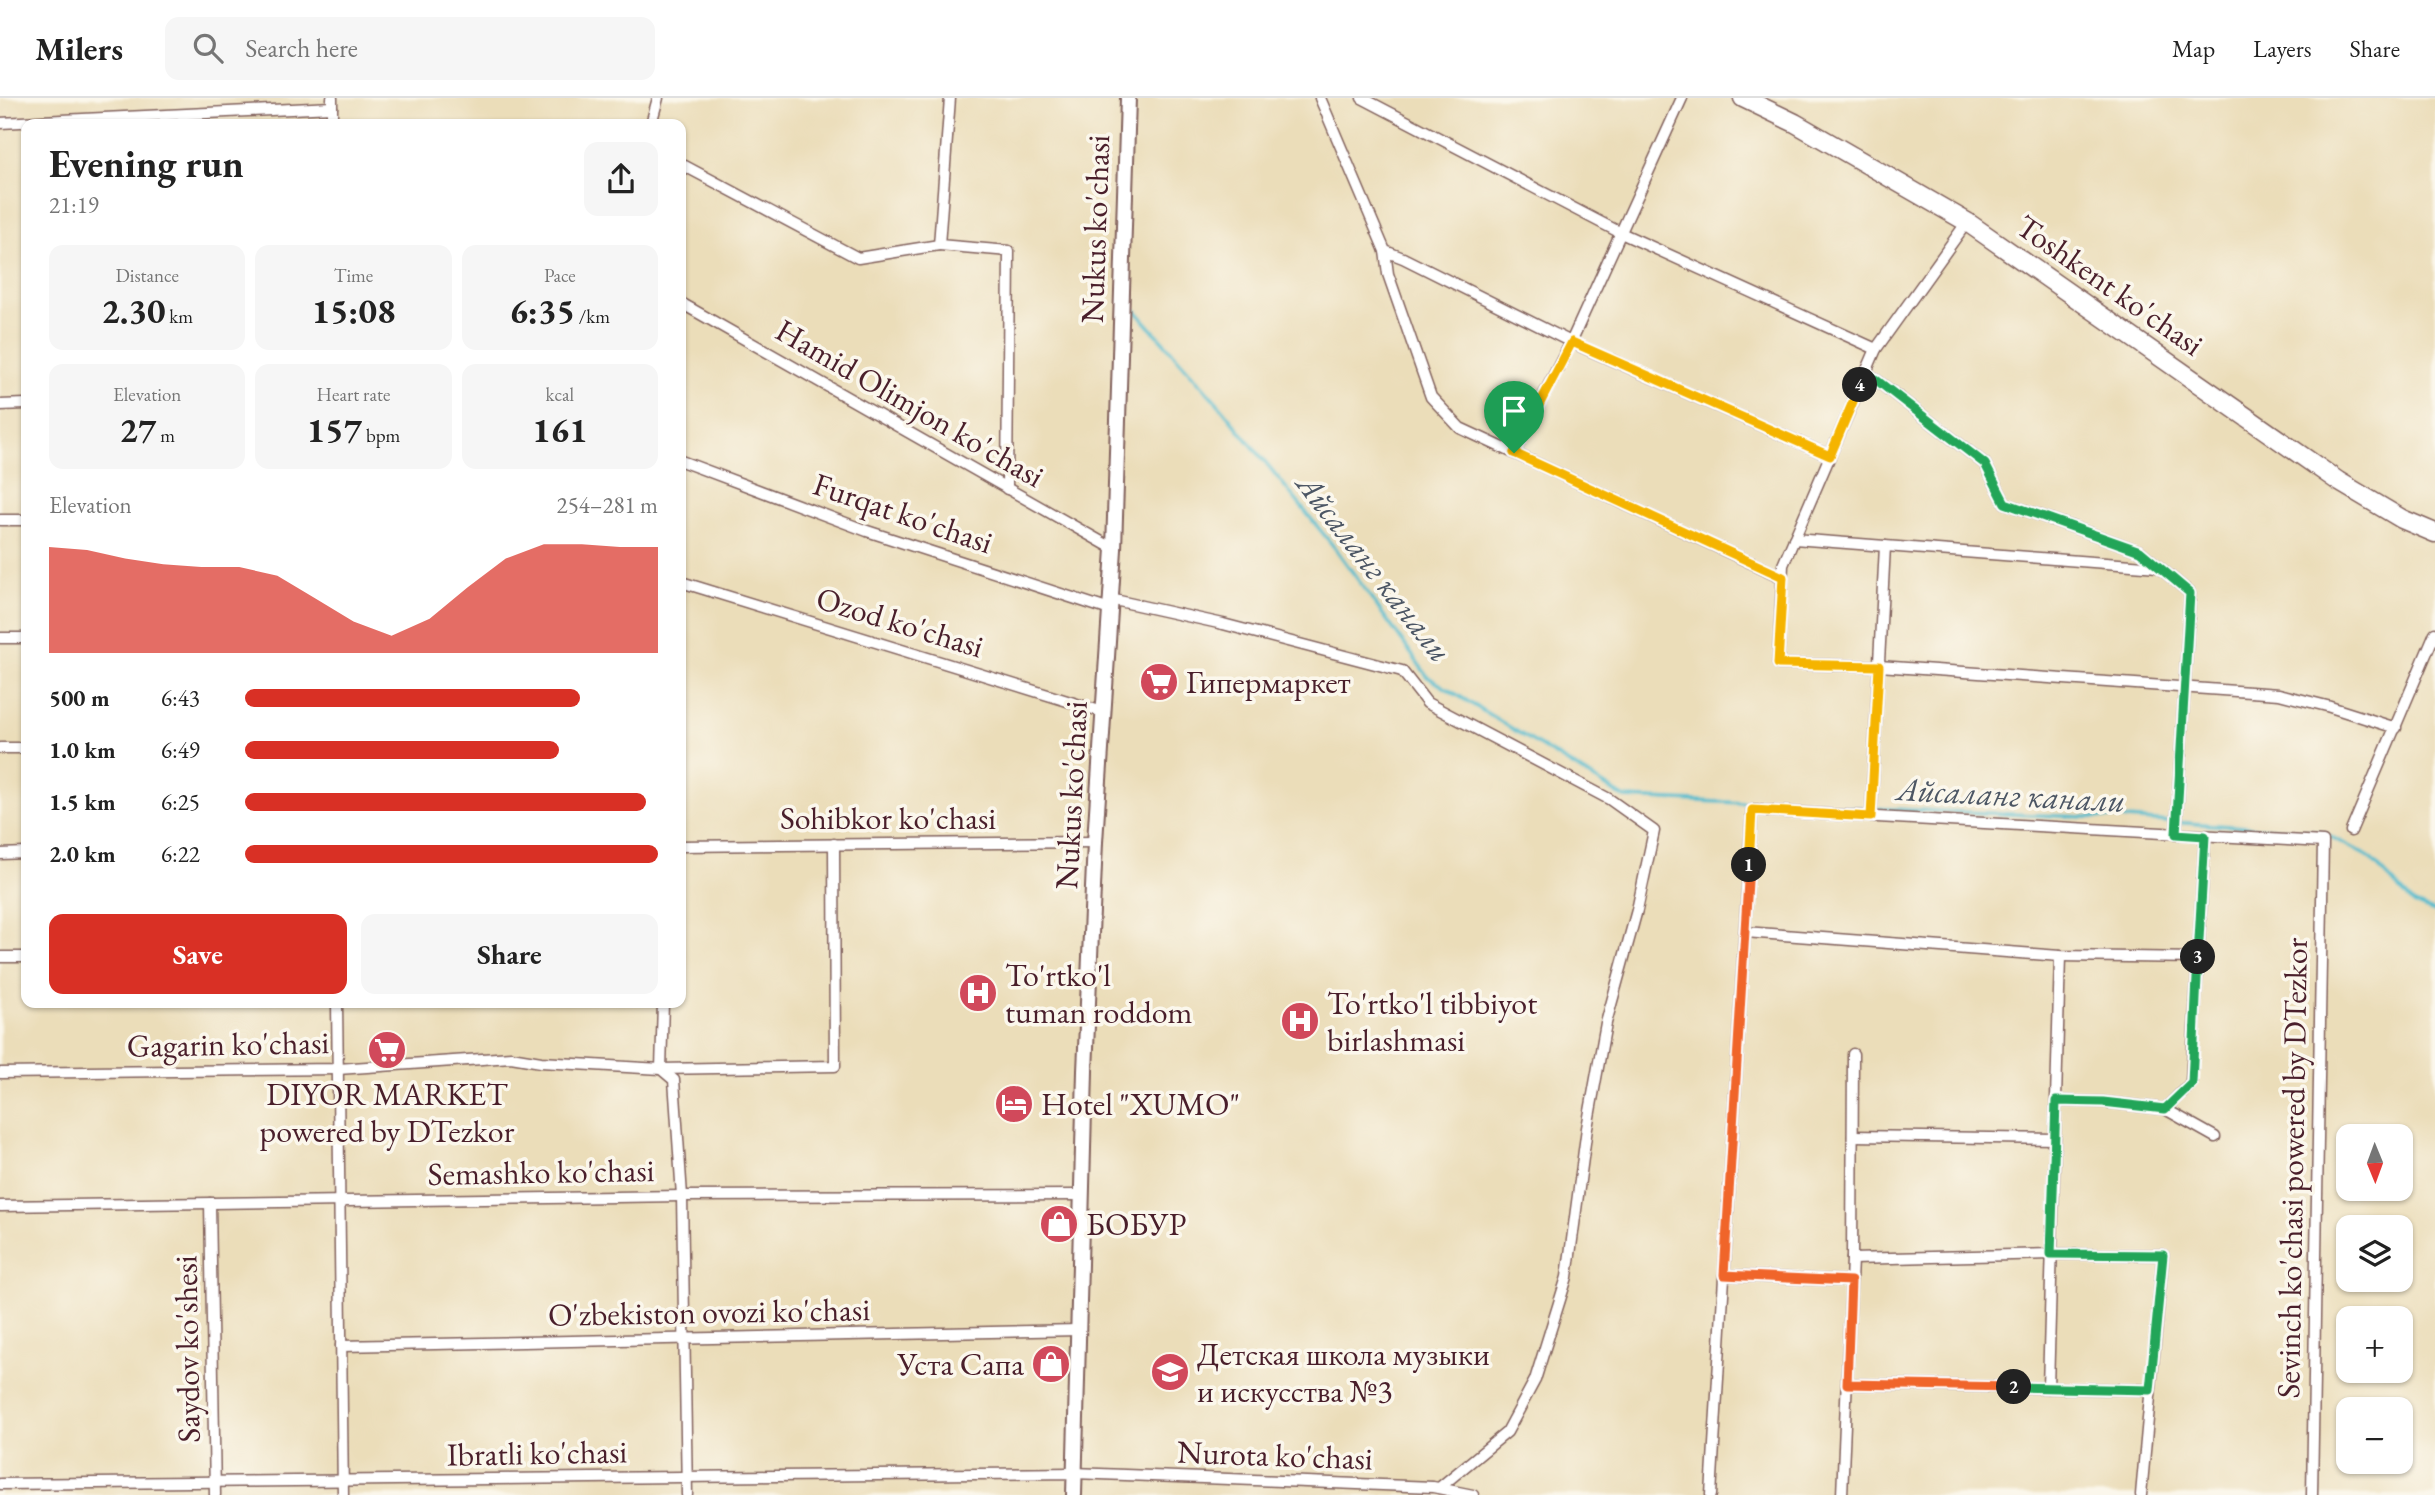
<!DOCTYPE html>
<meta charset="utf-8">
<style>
:root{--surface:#fff;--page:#f6f6f6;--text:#222;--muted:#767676;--line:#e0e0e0;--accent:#d93025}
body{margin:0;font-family:"EB Garamond",serif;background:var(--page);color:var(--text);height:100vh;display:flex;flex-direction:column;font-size:26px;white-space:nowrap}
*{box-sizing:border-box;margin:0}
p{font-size:23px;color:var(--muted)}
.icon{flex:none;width:38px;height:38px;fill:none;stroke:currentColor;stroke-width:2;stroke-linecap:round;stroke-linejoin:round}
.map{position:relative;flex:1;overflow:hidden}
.sheet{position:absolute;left:21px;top:21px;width:665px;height:889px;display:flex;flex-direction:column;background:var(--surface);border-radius:14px;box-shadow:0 2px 5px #0004}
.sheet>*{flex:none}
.needle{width:46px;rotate:179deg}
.controls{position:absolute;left:2336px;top:1026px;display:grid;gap:14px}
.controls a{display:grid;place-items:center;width:77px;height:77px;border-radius:14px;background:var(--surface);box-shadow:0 2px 5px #0004;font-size:35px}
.pin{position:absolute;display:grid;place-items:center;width:60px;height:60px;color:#fff;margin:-72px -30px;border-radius:50% 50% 50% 0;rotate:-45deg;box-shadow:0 0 7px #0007}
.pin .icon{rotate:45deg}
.km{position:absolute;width:35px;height:35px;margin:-18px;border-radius:50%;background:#222;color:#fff;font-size:19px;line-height:35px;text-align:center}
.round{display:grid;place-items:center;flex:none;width:74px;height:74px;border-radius:14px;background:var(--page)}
.head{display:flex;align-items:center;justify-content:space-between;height:119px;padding:0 28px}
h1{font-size:38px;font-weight:700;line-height:52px}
.metrics{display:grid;grid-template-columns:repeat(3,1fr);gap:10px;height:119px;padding:7px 28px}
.metrics div{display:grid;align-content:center;border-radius:14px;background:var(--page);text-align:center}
.metrics b{font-size:35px;font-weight:700}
.metrics small{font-size:19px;font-weight:400}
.metrics p{font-size:19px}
.chart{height:196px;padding:14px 28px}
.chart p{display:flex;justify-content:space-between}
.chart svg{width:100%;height:126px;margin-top:7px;fill:var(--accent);opacity:.7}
.cta{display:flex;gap:14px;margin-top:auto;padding:14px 28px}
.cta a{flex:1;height:80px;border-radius:14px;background:var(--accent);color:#fff;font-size:28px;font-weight:700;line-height:80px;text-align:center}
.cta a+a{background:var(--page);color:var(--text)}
ul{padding:0 28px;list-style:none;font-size:23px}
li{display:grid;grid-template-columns:112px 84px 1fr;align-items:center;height:52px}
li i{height:18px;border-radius:9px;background:var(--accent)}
header{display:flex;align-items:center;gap:42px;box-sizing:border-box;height:98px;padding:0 35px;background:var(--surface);border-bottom:2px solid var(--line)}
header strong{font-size:33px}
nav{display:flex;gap:38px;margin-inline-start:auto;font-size:24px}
.search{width:490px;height:63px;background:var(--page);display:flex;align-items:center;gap:18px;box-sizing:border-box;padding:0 24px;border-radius:14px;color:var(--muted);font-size:26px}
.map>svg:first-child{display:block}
</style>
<header>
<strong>Milers</strong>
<div class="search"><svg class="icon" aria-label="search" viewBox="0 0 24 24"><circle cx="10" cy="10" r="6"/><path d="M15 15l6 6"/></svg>Search here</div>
<nav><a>Map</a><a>Layers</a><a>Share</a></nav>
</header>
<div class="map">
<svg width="2435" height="1397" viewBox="0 0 2435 1397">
<rect width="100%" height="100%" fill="#fbf7ec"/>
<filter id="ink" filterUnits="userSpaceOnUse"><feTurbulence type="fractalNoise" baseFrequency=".0143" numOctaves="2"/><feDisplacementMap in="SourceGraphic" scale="14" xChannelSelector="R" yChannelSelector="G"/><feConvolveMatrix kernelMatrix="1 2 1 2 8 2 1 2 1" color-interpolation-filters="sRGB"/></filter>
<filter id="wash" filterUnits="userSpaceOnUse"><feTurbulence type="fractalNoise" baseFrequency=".00686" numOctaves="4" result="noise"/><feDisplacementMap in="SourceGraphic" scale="28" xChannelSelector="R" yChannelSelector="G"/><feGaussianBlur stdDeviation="1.57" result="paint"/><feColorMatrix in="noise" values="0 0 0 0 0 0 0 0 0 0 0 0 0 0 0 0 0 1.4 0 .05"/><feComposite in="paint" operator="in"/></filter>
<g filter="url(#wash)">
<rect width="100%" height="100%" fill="#ebddb9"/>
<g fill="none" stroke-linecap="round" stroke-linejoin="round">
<path stroke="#51bbce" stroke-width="3.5" d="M1136,213L1220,308L1338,454L1428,579L1625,700L2110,720L2322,734L2369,759L2414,806L2435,814"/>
</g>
</g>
<g filter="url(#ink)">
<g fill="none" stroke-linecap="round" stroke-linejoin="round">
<defs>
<g id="street">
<path d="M332,0V26"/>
<path d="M950,0L939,147L1009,153L1007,391"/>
<path d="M1320,0L1385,153L1403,160L1571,244L1830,358"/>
<path d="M1362,0L1621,135L1876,251"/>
<path d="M0,25L332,9"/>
<path d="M651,26L658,0"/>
<path d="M681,66L858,160L939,147"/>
<path d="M1967,124L1876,251L1783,467L1778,566L1879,568L2279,596L2327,608L2396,630"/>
<path d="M1385,153L1388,176L1431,299L1460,330L1782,479"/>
<path d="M681,205L1114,451"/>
<path d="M1866,274L1985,366L2005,405L2140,453L2190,495L2176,736"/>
<path d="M0,307L26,306"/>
<path d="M1514,355L1571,244L1682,0"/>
<path d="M681,363L867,433L1110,512"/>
<path d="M0,422H26"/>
<path d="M1794,441L2158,469"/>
<path d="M681,484L1103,614"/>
<path d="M1110,501L1223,526L1402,573L1427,605L1609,701L1654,733L1637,812L1606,925L1587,1030L1567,1179L1535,1282L1507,1334L1439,1390"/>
<path d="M0,540H26"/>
<path d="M0,650H26"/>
<path d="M1871,719L1885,448"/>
<path d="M2351,733L2435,535"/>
<path d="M681,748L1095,744"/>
<path d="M0,756L26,755"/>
<path d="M1745,834L2060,858L2198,860"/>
<path d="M0,859H26"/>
<path d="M337,905L343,1397"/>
<path d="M663,905L661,971L674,982L682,1098L687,1397"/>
<path d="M0,975L338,971L511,959L541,964L661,971L835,968L834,746"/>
<path d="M2056,1003L2103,1004L2165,1011L2215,1039"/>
<path d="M2165,1011L2191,985L2205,738"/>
<path d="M1853,1038L2055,1041"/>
<path d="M210,1105L215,1397"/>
<path d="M0,1108L682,1098L1082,1097"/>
<path d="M1852,1161L2051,1156L2163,1157L2141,1397"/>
<path d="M1724,1177L1851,1183"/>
<path d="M341,1248L1078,1232"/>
<path d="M1847,1286L2150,1292"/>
<path d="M2048,1290L2060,858"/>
<path d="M0,1386L1074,1375L1433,1389L1473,1397"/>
<path d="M1711,1397L1752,712L2323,744L2312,1397"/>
<path d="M1842,1397L1852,1161L1853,956"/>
</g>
<path id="secondary" d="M1074,1397L1085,973L1095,744L1114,451L1128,0"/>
<path id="highway" d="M1743,0L1795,25L1967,124L2338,383L2402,421L2435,435"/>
</defs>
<use href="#street" stroke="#82625d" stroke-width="13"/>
<use href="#secondary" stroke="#82625d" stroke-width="18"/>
<use href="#highway" stroke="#82625d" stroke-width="21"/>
<use href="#street" stroke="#fff" stroke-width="10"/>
<use href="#secondary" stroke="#fff" stroke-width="14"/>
<use href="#highway" stroke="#fff" stroke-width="18"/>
</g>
</g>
<g fill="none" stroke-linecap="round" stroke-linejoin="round" filter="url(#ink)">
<defs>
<path id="split-1" d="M1514,355L1783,479L1778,566L1879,568L1871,719L1752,712L1749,767"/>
<path id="split-2" d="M1749,767L1724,1177L1851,1183L1847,1286L2014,1289"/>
<path id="split-3" d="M2014,1289L2150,1292L2163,1157L2051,1156L2056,1003L2103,1004L2165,1011L2192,985L2198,859"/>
<path id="split-4" d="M1860,287L1866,274L1985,366L2005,405L2140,453L2190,495L2176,736L2205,738L2198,859"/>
<path id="split-5" d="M1514,355L1572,244L1830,358L1860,287"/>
</defs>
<use href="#split-1" stroke="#fff" stroke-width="14"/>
<use href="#split-2" stroke="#fff" stroke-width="14"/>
<use href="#split-3" stroke="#fff" stroke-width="14"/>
<use href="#split-4" stroke="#fff" stroke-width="14"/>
<use href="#split-5" stroke="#fff" stroke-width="14"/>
<use href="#split-1" stroke="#f5b400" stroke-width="9"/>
<use href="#split-2" stroke="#f0652b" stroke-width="9"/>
<use href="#split-3" stroke="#22a559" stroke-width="9"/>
<use href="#split-4" stroke="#22a559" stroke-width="9"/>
<use href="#split-5" stroke="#f5b400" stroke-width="9"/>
</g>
<defs>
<symbol id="supermarket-disc" viewBox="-11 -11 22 22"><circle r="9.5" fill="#d1495b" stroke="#fbf7ec"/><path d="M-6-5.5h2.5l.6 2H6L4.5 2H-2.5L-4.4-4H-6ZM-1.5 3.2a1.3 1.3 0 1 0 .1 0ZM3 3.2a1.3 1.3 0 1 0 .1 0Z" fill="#fff"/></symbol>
<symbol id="hospital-disc" viewBox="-11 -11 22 22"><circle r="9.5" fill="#d1495b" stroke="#fbf7ec"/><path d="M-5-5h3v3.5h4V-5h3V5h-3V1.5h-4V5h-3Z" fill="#fff"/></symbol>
<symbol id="hotel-disc" viewBox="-11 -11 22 22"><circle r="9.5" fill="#d1495b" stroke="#fbf7ec"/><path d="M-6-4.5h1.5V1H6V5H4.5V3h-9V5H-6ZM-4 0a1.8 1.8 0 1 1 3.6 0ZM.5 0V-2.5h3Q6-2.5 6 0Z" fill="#fff"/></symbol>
<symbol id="shop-disc" viewBox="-11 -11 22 22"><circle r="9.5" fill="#d1495b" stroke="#fbf7ec"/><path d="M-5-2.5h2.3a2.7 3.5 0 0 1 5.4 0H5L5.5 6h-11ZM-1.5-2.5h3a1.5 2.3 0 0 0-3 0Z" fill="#fff"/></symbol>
<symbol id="school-disc" viewBox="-11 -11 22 22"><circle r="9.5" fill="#d1495b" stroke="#fbf7ec"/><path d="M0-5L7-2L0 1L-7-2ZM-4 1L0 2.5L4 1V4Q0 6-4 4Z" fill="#fff"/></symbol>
</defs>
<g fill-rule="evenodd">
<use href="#supermarket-disc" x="1137" y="562" width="44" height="44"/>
<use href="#hospital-disc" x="956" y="873" width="44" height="44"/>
<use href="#hospital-disc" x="1278" y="901" width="44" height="44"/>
<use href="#supermarket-disc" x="365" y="930" width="44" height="44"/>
<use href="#hotel-disc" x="992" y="984" width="44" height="44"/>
<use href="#shop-disc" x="1037" y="1104" width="44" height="44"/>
<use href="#shop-disc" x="1029" y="1244" width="44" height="44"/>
<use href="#school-disc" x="1148" y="1252" width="44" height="44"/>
</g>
<g text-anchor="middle" stroke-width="7" stroke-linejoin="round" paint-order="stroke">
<g font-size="32" fill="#4a1f2b" stroke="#fbf7ec">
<text transform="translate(1095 131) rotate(-88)" y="11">Nukus ko'chasi</text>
<text transform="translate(2110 187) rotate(35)" y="11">Toshkent ko'chasi</text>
<text transform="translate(910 305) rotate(30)" y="11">Hamid Olimjon ko'chasi</text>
<text transform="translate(903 415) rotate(19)" y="11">Furqat ko'chasi</text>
<text transform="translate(900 524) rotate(17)" y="11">Ozod ko'chasi</text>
<text transform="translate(1071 697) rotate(-87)" y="11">Nukus ko'chasi</text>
<text x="888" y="731">Sohibkor ko'chasi</text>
<text transform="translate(228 946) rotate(-1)" y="11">Gagarin ko'chasi</text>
<text transform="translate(2292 1070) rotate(-89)" y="11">Sevinch ko'chasi powered by DTezkor</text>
<text transform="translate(541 1074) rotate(-1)" y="11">Semashko ko'chasi</text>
<text transform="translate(709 1214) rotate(-1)" y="11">O'zbekiston ovozi ko'chasi</text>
<text transform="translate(187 1251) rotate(-91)" y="11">Saydov ko'shesi</text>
<text transform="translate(537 1355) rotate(-1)" y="11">Ibratli ko'chasi</text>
<text transform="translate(1275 1357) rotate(2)" y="11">Nurota ko'chasi</text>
</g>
<g font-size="32" fill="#4a1f2b" stroke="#fbf7ec" text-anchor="start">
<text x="1186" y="595">Гипермаркет</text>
<text x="1005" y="888">To'rtko'l<tspan x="1005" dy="37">tuman roddom</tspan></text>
<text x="1327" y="916">To'rtko'l tibbiyot<tspan x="1327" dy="37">birlashmasi</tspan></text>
<text x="387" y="1007" text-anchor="middle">DIYOR MARKET<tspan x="387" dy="37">powered by DTezkor</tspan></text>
<text x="1041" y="1017">Hotel "XUMO"</text>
<text x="1086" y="1137">БОБУР</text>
<text x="1197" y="1267">Детская школа музыки<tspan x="1197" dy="37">и искусства №3</tspan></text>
<text x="1024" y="1277" text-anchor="end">Уста Сапа</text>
</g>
<g font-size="33" font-style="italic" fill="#4c5664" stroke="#fbf7ec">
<text transform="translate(1375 469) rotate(52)" y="12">Айсаланг канали</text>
<text transform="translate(2011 696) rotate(3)" y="12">Айсаланг канали</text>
</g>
</g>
</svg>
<div class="controls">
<a><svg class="needle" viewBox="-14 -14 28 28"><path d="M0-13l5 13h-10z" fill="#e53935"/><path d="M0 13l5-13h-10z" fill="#767676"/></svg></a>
<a><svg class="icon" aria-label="layers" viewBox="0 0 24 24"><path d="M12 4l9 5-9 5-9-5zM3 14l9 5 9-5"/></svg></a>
<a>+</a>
<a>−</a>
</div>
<div class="pin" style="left:1514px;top:355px;background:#1e9e55"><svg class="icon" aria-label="arrive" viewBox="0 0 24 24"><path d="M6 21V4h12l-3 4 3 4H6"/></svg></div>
<b class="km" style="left:1749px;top:767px">1</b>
<b class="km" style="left:2014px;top:1289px">2</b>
<b class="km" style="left:2198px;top:859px">3</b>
<b class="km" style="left:1860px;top:287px">4</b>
<section class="sheet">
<div class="head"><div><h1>Evening run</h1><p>21:19</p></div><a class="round"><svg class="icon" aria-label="share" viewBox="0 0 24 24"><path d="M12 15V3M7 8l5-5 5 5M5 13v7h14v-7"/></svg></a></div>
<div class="metrics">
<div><p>Distance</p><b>2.30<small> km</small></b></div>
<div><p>Time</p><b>15:08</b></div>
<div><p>Pace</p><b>6:35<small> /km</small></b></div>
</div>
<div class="metrics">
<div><p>Elevation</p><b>27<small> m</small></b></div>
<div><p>Heart rate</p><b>157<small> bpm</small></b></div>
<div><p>kcal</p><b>161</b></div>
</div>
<div class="chart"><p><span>Elevation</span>254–281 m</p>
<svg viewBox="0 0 160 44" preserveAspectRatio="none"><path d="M0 44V7L10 8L20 11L30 13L40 14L50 14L60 17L70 25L80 33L90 38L100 32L110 21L120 11L130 6L140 6L150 7L160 7V44z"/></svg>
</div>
<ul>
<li><b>500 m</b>6:43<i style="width:81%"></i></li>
<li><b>1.0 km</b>6:49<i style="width:76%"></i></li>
<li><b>1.5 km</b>6:25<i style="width:97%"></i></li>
<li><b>2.0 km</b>6:22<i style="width:100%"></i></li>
</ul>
<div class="cta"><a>Save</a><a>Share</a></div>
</section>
</div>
